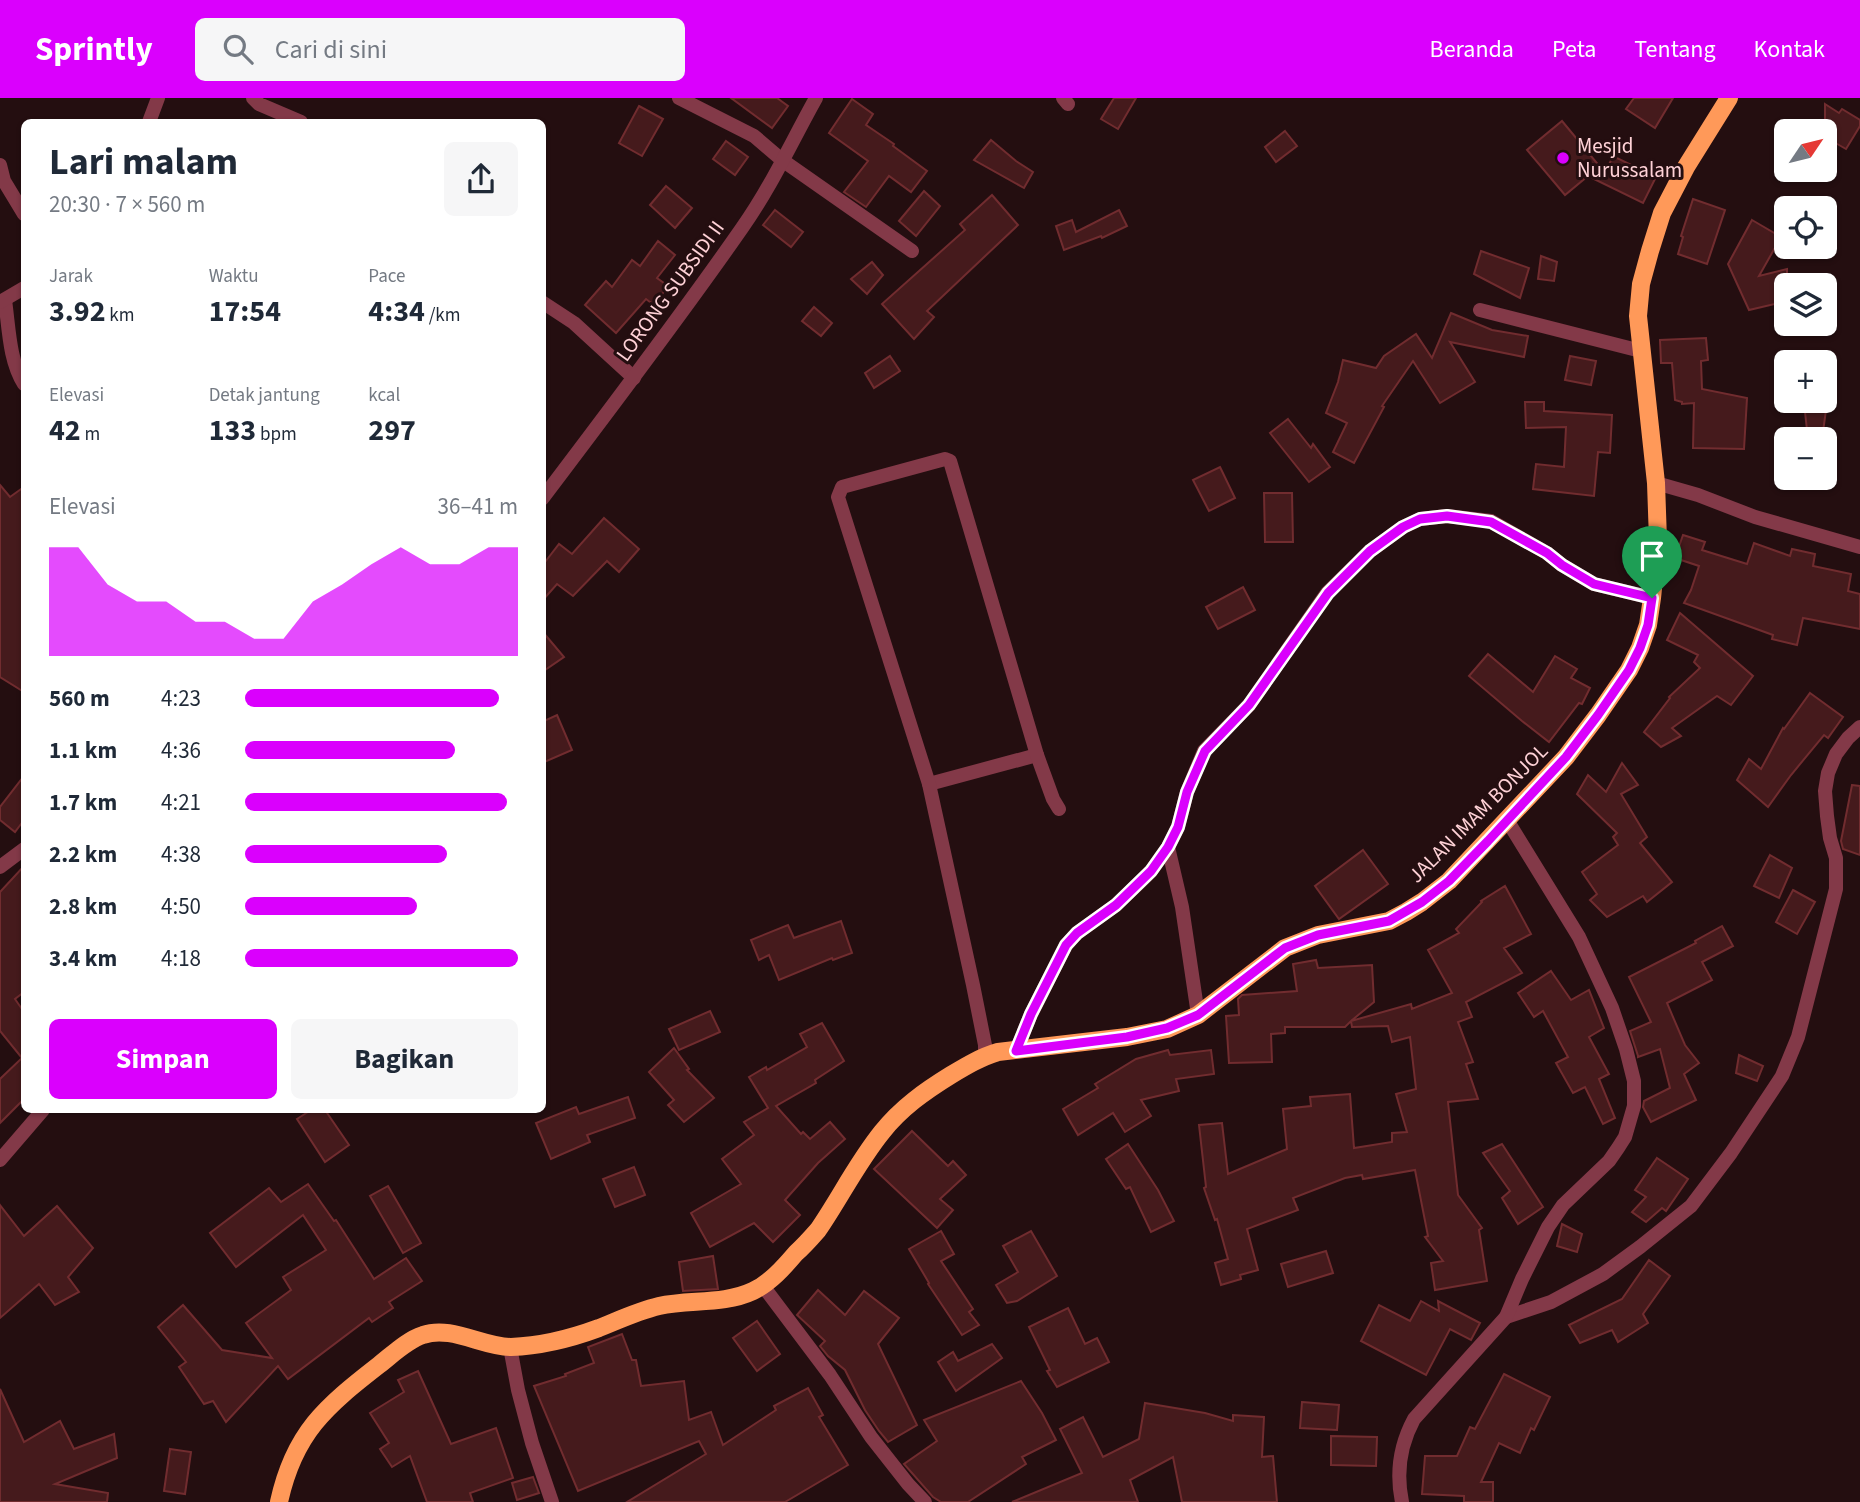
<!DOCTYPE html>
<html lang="id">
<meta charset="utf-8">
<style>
:root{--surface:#fff;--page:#f6f6f7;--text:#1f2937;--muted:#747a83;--accent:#da00fd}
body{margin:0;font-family:"Source Sans 3",sans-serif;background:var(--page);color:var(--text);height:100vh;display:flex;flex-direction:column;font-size:26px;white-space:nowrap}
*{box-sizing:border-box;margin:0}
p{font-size:23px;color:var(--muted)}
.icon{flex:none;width:38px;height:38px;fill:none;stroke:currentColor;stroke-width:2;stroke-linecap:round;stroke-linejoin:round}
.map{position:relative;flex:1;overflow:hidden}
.side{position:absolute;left:21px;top:21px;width:525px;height:994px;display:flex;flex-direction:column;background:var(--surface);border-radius:10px;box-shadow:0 2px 5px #0004}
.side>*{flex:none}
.needle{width:46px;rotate:55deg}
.controls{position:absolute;left:1774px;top:21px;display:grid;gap:14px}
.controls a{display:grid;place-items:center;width:63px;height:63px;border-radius:10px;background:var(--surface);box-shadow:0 2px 5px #0004;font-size:35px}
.pin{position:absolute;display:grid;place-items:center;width:60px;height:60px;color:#fff;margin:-72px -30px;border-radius:50% 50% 50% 0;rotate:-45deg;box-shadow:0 0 7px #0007}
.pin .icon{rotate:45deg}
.round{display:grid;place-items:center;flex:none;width:74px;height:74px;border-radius:10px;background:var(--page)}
.overview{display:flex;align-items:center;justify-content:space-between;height:119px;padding:0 28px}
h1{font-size:38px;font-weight:700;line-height:52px}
.metrics{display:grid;grid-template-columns:repeat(3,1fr);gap:10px;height:119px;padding:7px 28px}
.metrics div{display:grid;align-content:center}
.metrics b{font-size:30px;font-weight:700}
.metrics small{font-size:19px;font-weight:400}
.metrics p{font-size:19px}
.chart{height:196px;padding:14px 28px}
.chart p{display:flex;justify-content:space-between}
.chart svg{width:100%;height:126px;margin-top:7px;fill:var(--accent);opacity:.7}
.action{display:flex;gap:14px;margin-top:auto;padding:14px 28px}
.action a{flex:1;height:80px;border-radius:10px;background:var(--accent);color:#fff;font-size:28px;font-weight:700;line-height:80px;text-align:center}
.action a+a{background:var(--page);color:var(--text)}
ul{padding:0 28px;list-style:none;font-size:23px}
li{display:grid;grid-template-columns:112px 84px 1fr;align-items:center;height:52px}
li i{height:18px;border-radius:9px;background:var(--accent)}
header{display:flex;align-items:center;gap:42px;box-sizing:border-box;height:98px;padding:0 35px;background:var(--accent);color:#fff}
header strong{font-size:33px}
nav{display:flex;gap:38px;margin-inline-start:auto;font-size:24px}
.search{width:490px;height:63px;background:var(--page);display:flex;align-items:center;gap:18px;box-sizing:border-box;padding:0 24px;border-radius:10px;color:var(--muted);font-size:26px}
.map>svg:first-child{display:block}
</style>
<header>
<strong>Sprintly</strong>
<div class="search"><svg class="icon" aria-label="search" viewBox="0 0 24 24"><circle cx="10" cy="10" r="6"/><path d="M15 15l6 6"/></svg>Cari di sini</div>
<nav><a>Beranda</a><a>Peta</a><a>Tentang</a><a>Kontak</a></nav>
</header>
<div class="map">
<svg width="1860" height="1404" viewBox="0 0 1860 1404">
<rect width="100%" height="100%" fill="#240e10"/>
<g fill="#451a1c" stroke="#712c2f" stroke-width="2">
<path d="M731,0H777L788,8L772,30Z"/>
<path d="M1114,0H1136L1118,31L1101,21Z"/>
<path d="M1634,0H1673L1655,30L1626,11Z"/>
<path d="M852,1L873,16L866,27L894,46L893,48L927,73L911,94L889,78L866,109L844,94L868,63L829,35Z"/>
<path d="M1825,6L1839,15L1842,11L1860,22V28L1846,51L1825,39Z"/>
<path d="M639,8L663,21L642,58L619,45Z"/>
<path d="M1562,23L1605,75L1613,58L1656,79L1643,105L1588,78L1565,97L1527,52Z"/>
<path d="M1285,33L1297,48L1276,64L1265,49Z"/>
<path d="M991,42L1016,63L1033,74L1024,90L974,62Z"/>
<path d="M726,43L748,59L735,77L713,61Z"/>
<path d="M666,88L692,110L675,130L650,107Z"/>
<path d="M924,93L940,108L916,138L899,123Z"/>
<path d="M992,97L1018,127L927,213L934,219L914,241L882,206L965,132L960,126Z"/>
<path d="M1693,101L1725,112L1707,166L1678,156L1683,139L1681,138Z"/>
<path d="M775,112L803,134L791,149L763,127Z"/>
<path d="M1119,112L1127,128L1102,140L1101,138L1064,152L1056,128L1072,122L1076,134Z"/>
<path d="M1752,122L1781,139L1759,178L1787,171V203L1749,212L1728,166Z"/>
<path d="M658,143L675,157L657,180L668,188L654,207L646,201L616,235L585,207L606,183L612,189L632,162L640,168Z"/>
<path d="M1481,153L1529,170L1520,200L1474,176Z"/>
<path d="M1541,158L1557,164L1554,183L1538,181Z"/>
<path d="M872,164L883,177L867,196L851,181Z"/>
<path d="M814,209L832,225L821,238L802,223Z"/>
<path d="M1451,215L1492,232L1528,238L1524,259L1450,244L1475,284L1440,305L1413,263L1382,308L1384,309L1354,365L1333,354L1347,325L1326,315L1338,284L1343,262L1376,270L1384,258L1416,236L1432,260Z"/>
<path d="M1706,240L1708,262L1701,263L1702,291L1747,300L1744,351L1693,350L1694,305L1682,306V304L1675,302L1672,265H1661L1660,242Z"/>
<path d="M890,258L900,273L874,290L865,275Z"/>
<path d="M1570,258L1596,263L1591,287L1565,282Z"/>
<path d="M1525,304H1544V313L1612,317L1610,355L1598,354L1594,398L1533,391L1536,366L1564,369L1566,329L1526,330Z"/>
<path d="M1826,312L1822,341H1808L1805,314Z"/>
<path d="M1288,321L1311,350L1313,346L1330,369L1309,384L1270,335Z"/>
<path d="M1220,369L1235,400L1209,413L1193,382Z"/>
<path d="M0,387L10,399L24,389V594L0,579Z"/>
<path d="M1264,395H1292L1293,444H1265Z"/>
<path d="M604,420L639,451L619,474L607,463L573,498L557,486L542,503V468L559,446L572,456Z"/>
<path d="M1683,437L1705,444L1702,452L1747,466L1754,445L1790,458L1792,451L1815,456L1813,468L1851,476L1848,493L1860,496V531L1803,520L1797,547L1772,541L1773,537L1684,505L1691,492L1699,468L1675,460Z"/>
<path d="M1243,489L1255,512L1218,531L1206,509Z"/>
<path d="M1680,515L1753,578L1731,607L1717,598L1672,630L1681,638L1661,649L1644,634L1670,600L1669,599L1700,570L1694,564L1698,557L1667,542Z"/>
<path d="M542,533L564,559L542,574Z"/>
<path d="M1488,556L1533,594L1555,558L1577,571L1571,580L1590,590L1582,606L1579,605L1549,644L1522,623L1469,578Z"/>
<path d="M1810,595L1843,619L1828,640L1824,637L1791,677L1768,709L1737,682L1749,661L1761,671L1783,630L1784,631Z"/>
<path d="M557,617L572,652L542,665V624Z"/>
<path d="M1622,665L1638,687L1621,696L1647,739L1640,745L1672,784L1647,804L1643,798L1607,819L1590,802L1597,796L1582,774L1618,747L1613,739L1617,735L1577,696L1588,677L1606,694Z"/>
<path d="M24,678V722L15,734L0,722V709Z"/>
<path d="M1852,687L1860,688V757L1843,751L1841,743Z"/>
<path d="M1363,752L1388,786L1339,821L1315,788Z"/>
<path d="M1770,757L1792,770L1779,800L1754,788Z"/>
<path d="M24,768V894L15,901L24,914V1001L0,1025V981L22,960L0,933V794Z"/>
<path d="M1505,788L1531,836L1504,850L1522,875L1466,904L1472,919L1458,924L1473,964L1466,966L1478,1001L1448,1004L1458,1097L1482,1130L1479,1132L1487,1183L1435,1192L1431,1165L1443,1163L1425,1139L1428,1138L1415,1072L1363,1081L1362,1077L1345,1080L1293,1100L1298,1112L1247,1131L1258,1172L1240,1177L1241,1181L1221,1187L1215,1165L1228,1161L1217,1121L1215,1122L1204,1090L1206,1089L1199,1027L1222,1025L1228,1076L1287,1051L1283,1011L1311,1008L1310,999L1350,996L1354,1050L1392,1044V1035L1407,1034L1396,996L1416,991L1410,939L1392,944L1388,928L1352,929L1351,923L1345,929H1285V935L1271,936L1272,964L1229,965L1226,918L1239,917L1238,901L1242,897L1297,893L1293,866L1316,862L1318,870L1372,867L1374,904L1351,923L1411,906L1412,911L1452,895L1428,852L1459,835L1456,831L1482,804L1481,803Z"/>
<path d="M1793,792L1815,804L1797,836L1776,824Z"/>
<path d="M841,823L852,855L833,862L832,860L779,882L769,857L759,862L751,842L788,827L794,840Z"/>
<path d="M1722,828L1733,848L1702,864L1712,882L1667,905L1685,947L1699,965L1684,976L1696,1002L1651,1024L1643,1009L1644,1003L1670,990L1660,951L1638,959V958L1630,933L1651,924L1629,879L1696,845L1695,843Z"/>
<path d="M1551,873L1571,902L1589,892L1604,930L1589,939L1609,976L1599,981L1615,1020L1603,1026L1585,989L1573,995L1556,965L1568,959L1543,913L1534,919L1518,895Z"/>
<path d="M710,913L720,934L679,952L669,931Z"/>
<path d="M822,925L844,963L815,982L816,985L776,1008L801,1036L803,1034L810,1041L830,1024L845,1041L818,1065L785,1102L800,1117L773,1144L754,1125L710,1149L691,1115L741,1086L722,1061L754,1037L744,1024L768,1010L749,979L766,969L767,972L807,949L800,936Z"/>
<path d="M674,950L689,971L687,972L714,1000L684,1024L668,1007L674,1002L649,974Z"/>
<path d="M1168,952L1170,957L1211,952L1214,976L1176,981L1179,993L1141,1002L1151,1018L1125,1034L1113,1015L1078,1037L1063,1011L1098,990L1095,986L1136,961Z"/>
<path d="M1739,957L1763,968L1757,983L1736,975Z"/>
<path d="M628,999L635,1020L587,1037L590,1044L551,1061L536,1025L576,1009L579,1016Z"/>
<path d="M311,1012H325L349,1047L325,1064L297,1021Z"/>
<path d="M912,1033L948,1068L953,1063L966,1077L940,1101L953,1112L937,1130L874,1071Z"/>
<path d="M1128,1046L1158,1092L1174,1123L1151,1134L1130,1089L1126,1091L1106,1061Z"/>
<path d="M1502,1046L1543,1109L1518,1126L1502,1100L1510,1093L1483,1055Z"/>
<path d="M1657,1060L1688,1081L1666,1113L1662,1110L1646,1124L1632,1114L1646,1099L1635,1092Z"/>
<path d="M634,1069L645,1097L615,1109L603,1081Z"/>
<path d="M308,1086L334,1123L336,1122L374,1181L406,1160L422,1183L389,1204L393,1210L372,1224L369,1220L288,1281L278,1268L226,1324L213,1303L204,1306L179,1269L186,1264L158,1229L183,1207L222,1252L272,1260L246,1225L291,1192L283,1179L326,1152L303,1117L236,1169L210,1135L269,1090L281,1104Z"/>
<path d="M388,1088L421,1145L403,1155L370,1098Z"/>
<path d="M0,1107L24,1138L57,1108L93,1150L68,1179L79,1194L55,1207L39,1186L0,1220Z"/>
<path d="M1562,1126L1582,1136L1577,1154L1557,1148Z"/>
<path d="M941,1133L954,1156L941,1163L973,1211L969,1214L979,1227L962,1237L928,1186L929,1185L909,1151Z"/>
<path d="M1031,1133L1057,1178L1017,1203L1007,1205L996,1187L1018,1174L1003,1148Z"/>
<path d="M1326,1153L1333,1175L1288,1189L1281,1166Z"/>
<path d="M713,1158L718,1191L683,1193L679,1164Z"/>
<path d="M1649,1162L1670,1178L1643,1216L1648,1225L1618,1244L1612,1232L1580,1245L1569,1227L1622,1201Z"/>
<path d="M818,1192L845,1217L864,1193L899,1220L878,1246L917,1327L888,1344L879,1333L865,1312L845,1272L828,1258L820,1248L825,1243L797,1217Z"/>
<path d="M1421,1203L1439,1213L1438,1203L1480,1225L1471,1242L1450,1231L1426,1277L1361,1243L1379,1207L1410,1223Z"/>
<path d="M1068,1210L1085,1246L1097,1240L1109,1264L1057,1289L1047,1273L1050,1272L1029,1229Z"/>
<path d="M757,1223L780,1256L757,1273L733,1240Z"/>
<path d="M622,1236L632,1262H636L641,1288L684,1283L689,1322L711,1314L723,1347L776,1312L774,1308L808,1290L823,1317L819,1319L848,1367L785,1404H627L706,1356L699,1343L578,1393L534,1288L566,1278L565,1276L594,1265L588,1249Z"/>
<path d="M992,1246L1002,1260L956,1293L938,1264L953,1254L958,1263Z"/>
<path d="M418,1273L451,1346L496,1330L513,1380L470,1395L473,1404H427L410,1358L392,1369L380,1351L389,1345L370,1315L404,1294L398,1282Z"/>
<path d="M1504,1276L1550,1299L1534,1332L1531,1330L1520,1355L1499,1345L1481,1384H1493V1404H1464V1398L1422,1396L1425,1358H1457L1470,1329L1475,1331Z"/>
<path d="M1021,1283L1042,1315L1056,1342L1022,1359L1026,1366L968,1404H941L933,1399L904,1366L937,1343L924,1322Z"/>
<path d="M0,1291L24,1344L60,1323L74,1351L114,1336L117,1360L55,1386L108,1395L107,1404H0Z"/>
<path d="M1302,1304L1339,1307L1337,1332L1300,1330Z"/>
<path d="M1145,1305L1205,1315L1233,1323V1317L1264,1319L1262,1359L1273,1358L1277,1404H1182L1173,1359L1130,1382L1138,1404H1012L1082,1375L1060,1331L1083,1319L1103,1359L1139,1341Z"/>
<path d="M1331,1338L1377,1339L1376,1368L1331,1367Z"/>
<path d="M170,1351L191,1354L185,1396L164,1393Z"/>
<path d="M533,1379L539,1395L517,1402L512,1385Z"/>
</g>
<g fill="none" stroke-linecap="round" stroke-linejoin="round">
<g stroke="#833948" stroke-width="14">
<path d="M253,0L259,6L301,24"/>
<path d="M679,0L754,38L782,62L912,153"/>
<path d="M1063,0L1068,6"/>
<path d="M149,24L158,0"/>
<path d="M0,67L4,83L24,116"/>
<path d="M5,202C9,230 9,262 24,286"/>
<path d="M0,204L24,190"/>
<path d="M542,204L574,225L634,280"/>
<path d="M1480,212L1641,253"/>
<path d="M1656,385L1698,397L1755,419L1860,449"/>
<path d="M542,401C610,311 678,222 742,130C771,89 792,43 816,0"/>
<path d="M929,686L1037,657"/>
<path d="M1168,749L1182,809L1198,917"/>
<path d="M0,769L24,751"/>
<path d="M1016,953L1031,916L1066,847L1077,835L1116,807L1140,784L1151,773L1168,749L1178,729L1187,694L1204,653L1249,607L1327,495L1370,453L1403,429L1420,421L1447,418L1491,423L1547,455L1562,467L1594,486L1652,500"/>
<path d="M985,958V947L973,887L929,686L838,399L842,389L945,361L950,363L1037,657L1053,701L1059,711"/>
<path d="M0,1062L43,1012"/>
<path d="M763,1188L830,1277L871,1339L908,1386L925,1404"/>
<path d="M1506,1219L1551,1204L1603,1176L1640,1149L1691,1108L1731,1055L1782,978L1798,939L1836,791V760L1830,740L1827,718L1825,693L1828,675L1836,656L1848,640L1860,629"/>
<path d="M510,1249L518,1292L532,1345L552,1404"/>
<path d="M1402,1404C1396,1375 1400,1347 1414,1321L1506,1219L1522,1181L1548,1129L1563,1107L1609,1063L1618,1050L1625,1039L1634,1008V983L1626,951L1612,910L1579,839L1507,722"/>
</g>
<path stroke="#ff9959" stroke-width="18" d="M279,1404C294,1335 325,1309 379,1267C392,1257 407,1242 423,1237C451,1227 483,1249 511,1249C541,1248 572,1240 599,1230C619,1222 638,1213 659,1208C690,1201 723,1207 753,1193C770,1185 784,1169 796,1155C804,1148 811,1140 818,1132C840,1100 857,1065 882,1034C901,1010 925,993 951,977C966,968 981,959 998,954L1127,939L1167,931L1198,917L1285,850L1318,837L1389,823L1406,814L1422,804L1449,783L1566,659L1598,617L1629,572L1640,550L1648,527L1652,500L1658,442L1656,385L1638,218L1641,186L1650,153L1662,115L1686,69L1729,0"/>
</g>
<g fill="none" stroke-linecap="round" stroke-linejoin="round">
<defs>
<path id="route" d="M1447,418L1491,424L1547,455L1562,467L1594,486L1652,500L1648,527L1640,550L1629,572L1598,617L1566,659L1488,743L1449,783L1422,804L1389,823L1318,837L1285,850L1198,917L1167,930L1127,939L1016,953L1031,916L1066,847L1077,835L1116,807L1151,773L1168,749L1178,729L1187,694L1205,653L1249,607L1328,495L1370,453L1403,429L1420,421Z"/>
</defs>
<use href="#route" stroke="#fff" stroke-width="14"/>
<use href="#route" stroke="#da00fd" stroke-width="9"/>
</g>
<circle fill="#da00fd" stroke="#240e10" stroke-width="2.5" cx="1563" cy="60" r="7"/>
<g text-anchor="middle" stroke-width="6" stroke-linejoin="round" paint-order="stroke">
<g font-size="21" fill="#ffd2d7" stroke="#240e10" text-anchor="start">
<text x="1577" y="55">Mesjid<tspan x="1577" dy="24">Nurussalam</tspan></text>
</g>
<g font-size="21" fill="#ffd2d7" stroke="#240e10">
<text transform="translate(670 193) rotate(-54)" y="7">LORONG SUBSIDI II</text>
<text transform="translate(1478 715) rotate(-45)" y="7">JALAN IMAM BONJOL</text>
</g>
</g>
</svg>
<div class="controls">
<a><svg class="needle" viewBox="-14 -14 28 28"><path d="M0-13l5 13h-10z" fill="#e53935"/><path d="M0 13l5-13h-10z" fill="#747a83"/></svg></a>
<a><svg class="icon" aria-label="locate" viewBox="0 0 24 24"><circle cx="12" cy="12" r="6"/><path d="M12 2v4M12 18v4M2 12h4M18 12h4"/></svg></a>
<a><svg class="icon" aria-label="layers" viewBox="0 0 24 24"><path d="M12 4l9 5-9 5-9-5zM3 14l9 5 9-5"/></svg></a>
<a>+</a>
<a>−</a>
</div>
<div class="pin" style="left:1652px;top:500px;background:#1e9e55"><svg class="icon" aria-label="arrive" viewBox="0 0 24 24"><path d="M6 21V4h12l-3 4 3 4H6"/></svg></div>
<section class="side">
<div class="overview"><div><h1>Lari malam</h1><p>20:30 · 7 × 560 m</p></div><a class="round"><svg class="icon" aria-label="share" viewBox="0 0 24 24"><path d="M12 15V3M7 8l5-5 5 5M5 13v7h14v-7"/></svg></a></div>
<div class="metrics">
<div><p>Jarak</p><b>3.92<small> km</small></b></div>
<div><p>Waktu</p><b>17:54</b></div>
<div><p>Pace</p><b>4:34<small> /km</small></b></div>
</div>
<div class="metrics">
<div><p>Elevasi</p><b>42<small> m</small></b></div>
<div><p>Detak jantung</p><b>133<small> bpm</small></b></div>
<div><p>kcal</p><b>297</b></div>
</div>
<div class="chart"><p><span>Elevasi</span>36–41 m</p>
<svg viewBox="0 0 160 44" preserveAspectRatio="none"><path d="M0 44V6L10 6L20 19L30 25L40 25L50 32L60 32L70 38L80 38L90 25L100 19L110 12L120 6L130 12L140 12L150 6L160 6V44z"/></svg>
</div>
<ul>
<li><b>560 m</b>4:23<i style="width:93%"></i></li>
<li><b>1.1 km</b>4:36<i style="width:77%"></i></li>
<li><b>1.7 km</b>4:21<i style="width:96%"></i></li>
<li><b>2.2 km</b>4:38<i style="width:74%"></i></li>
<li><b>2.8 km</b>4:50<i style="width:63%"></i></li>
<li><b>3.4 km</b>4:18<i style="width:100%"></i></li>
</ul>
<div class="action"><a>Simpan</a><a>Bagikan</a></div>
</section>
</div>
